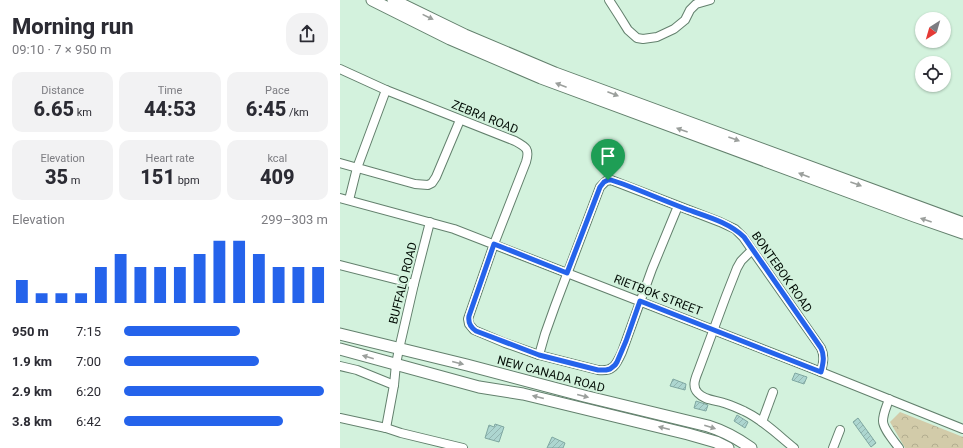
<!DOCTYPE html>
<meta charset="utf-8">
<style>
:root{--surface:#fff;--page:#f2f2f3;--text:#2b2b33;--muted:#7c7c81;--accent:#2563eb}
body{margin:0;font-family:Roboto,sans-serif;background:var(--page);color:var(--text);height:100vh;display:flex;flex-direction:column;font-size:15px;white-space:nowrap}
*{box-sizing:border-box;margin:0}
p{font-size:13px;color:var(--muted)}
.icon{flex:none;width:22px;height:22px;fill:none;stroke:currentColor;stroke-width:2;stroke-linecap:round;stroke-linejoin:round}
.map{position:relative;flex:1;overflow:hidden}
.panel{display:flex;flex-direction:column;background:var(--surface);width:340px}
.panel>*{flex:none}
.needle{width:26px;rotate:217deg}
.controls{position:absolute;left:575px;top:12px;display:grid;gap:8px}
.controls a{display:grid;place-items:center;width:36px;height:36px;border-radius:50%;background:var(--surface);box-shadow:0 1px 3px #0004;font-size:20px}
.pin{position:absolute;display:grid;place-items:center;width:34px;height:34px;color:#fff;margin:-41px -17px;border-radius:50% 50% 50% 0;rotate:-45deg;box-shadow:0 0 4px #0007}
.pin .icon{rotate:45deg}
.round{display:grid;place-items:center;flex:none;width:42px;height:42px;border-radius:16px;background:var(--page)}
.headline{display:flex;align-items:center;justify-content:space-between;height:68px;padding:0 12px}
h1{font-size:22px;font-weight:800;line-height:30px}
.stats{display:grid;grid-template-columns:repeat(3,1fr);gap:6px;height:68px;padding:4px 12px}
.stats div{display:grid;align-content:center;border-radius:10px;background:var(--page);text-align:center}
.stats b{font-size:20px;font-weight:800}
.stats small{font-size:11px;font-weight:400}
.stats p{font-size:11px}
.chart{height:112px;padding:8px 12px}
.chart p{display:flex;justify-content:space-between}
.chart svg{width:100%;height:72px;margin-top:4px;stroke:var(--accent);stroke-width:6}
ul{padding:0 12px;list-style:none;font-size:13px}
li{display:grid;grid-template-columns:64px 48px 1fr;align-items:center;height:30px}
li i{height:10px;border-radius:5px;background:var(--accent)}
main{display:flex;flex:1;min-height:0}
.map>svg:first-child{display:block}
</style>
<main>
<section class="panel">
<div class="headline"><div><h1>Morning run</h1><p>09:10 · 7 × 950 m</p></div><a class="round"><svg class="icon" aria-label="share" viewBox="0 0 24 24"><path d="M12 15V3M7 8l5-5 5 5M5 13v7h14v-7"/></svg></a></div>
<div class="stats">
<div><p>Distance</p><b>6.65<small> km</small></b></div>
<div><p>Time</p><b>44:53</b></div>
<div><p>Pace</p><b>6:45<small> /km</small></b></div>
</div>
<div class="stats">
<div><p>Elevation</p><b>35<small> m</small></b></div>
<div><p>Heart rate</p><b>151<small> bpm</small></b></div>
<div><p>kcal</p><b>409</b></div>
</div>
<div class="chart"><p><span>Elevation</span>299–303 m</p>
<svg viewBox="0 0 160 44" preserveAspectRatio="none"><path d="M5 44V30M15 44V38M25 44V38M35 44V38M45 44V22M55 44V14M65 44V22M75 44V22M85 44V22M95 44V14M105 44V6M115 44V6M125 44V14M135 44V22M145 44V22M155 44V22"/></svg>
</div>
<ul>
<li><b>950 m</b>7:15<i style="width:57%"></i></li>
<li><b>1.9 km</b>7:00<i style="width:66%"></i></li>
<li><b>2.9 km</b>6:20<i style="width:98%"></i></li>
<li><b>3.8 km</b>6:42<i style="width:78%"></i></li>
</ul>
</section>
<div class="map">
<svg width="623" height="448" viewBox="0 0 623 448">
<defs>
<pattern id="park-crowns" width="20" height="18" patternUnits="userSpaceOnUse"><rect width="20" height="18" fill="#d2cba9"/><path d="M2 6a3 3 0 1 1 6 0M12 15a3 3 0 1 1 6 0" fill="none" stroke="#b3ad90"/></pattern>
<pattern id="building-hatch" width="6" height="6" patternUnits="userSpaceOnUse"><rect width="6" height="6" fill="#add6d0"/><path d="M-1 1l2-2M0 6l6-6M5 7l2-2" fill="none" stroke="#93b6b1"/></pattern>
</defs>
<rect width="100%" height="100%" fill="#d3f2dd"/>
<path fill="url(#park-crowns)" d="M560,412L623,437V448H565L550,422Z"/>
<g fill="url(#building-hatch)" stroke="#7fa7a1">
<path d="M455,373L467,377L464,384L452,380Z"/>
<path d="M333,379L346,384L345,390L330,386Z"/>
<path d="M356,401L368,405L366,411L354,408Z"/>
<path d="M397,415L408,422L405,428L394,421Z"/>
<path d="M518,418L536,443L531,447L513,422Z"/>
<path d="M155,424L164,427L159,442L145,438L149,425L154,427Z"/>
<path d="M212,437L225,443L223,448H207Z"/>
</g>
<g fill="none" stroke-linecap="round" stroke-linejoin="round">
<defs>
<g id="street">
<path d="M269,0L278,14L288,30L297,38L303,39L317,37L334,29L345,20L350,10L356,4L370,0"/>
<path d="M0,69L46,90L175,141C186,147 190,149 186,162L154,244L128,319L129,324L134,330L165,343L199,355L258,370C273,372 276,365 282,352L312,269L338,206"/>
<path d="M0,163L75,184L88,185L92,183L96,177L120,120"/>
<path d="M0,198L114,229L471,368L623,429"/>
<path d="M9,200L17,168L46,90"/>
<path d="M412,250L401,261L397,268L386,296L359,369C356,377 351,386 358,393C364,400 375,400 384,403C391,405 397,408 404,411C423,420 438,435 454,448"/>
<path d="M0,265L74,284"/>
<path d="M199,355L205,334L215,306L260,187L266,181L271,180L380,222L395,229L403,237L481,348C485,356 483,364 481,372"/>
<path d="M0,366L17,370L54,385"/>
<path d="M549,399C547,406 543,413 543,421C543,429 555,442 559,448"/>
<path d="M0,418L46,428L61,433L123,448"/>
<path d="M422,422L433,392"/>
<path d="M46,428L54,385L56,364L59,349L74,284L90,222"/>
<path d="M493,448L500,430"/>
</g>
<g id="secondary">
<path d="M32,0L110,39L201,78L574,216L623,233"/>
<path d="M53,0L125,35L215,73L623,223"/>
<path d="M0,334L127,365L244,396L368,426C384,431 397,438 411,448"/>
<path d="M0,349L139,387L183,394L348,434L376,442L388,448"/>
</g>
</defs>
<use href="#street" stroke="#63806d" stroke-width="10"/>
<use href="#secondary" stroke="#63806d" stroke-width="13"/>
<use href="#street" stroke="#fff" stroke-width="8"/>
<use href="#secondary" stroke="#fff" stroke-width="11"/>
</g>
<defs><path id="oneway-solid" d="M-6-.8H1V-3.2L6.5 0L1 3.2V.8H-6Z"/></defs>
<g fill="#9b9f9c">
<use href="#oneway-solid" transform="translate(88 17) rotate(26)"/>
<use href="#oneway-solid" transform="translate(221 85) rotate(-159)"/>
<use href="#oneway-solid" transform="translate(273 94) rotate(21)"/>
<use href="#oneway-solid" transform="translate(342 130) rotate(-160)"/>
<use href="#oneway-solid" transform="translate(394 139) rotate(20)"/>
<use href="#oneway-solid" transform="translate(464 175) rotate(-159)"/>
<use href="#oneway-solid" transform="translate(516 184) rotate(20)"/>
<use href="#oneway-solid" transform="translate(586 220) rotate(-161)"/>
<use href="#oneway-solid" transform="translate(28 357) rotate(-164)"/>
<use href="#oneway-solid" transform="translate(118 363) rotate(14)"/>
<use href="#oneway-solid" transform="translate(243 396) rotate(14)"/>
<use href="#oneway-solid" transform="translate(198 397) rotate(-166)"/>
<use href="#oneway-solid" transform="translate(370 427) rotate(17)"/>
<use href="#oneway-solid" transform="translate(324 428) rotate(-166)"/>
</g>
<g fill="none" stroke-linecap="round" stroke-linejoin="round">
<defs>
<path id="route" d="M268,180H271L283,184C304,192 325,201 346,209C365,216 389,222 404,237L481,348C485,356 483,364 481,372L300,301L286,341L277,362L275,365L270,369L266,370H258L199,355L136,331C130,327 128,322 129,316L154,244L227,273L260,187L264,182Z"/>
</defs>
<use href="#route" stroke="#fff" stroke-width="8"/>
<use href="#route" stroke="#2563eb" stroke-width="5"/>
</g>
<g text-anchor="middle" stroke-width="4" stroke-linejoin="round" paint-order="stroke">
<g font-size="12" fill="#040e07" stroke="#d3f2dd">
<text transform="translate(145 117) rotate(22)" y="4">ZEBRA ROAD</text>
<text transform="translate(442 272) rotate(55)" y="4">BONTEBOK ROAD</text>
<text transform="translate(63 283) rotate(-76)" y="4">BUFFALO ROAD</text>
<text transform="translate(318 295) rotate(21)" y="4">RIETBOK STREET</text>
<text transform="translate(211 374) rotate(15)" y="4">NEW CANADA ROAD</text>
</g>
</g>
</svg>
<div class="controls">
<a><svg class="needle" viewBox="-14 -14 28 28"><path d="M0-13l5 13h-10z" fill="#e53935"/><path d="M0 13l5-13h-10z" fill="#7c7c81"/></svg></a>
<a><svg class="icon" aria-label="locate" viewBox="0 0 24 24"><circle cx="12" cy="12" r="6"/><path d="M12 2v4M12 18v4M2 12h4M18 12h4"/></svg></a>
</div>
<div class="pin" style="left:268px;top:180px;background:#1e9e55"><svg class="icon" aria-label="arrive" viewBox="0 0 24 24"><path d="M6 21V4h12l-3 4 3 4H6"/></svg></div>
</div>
</main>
